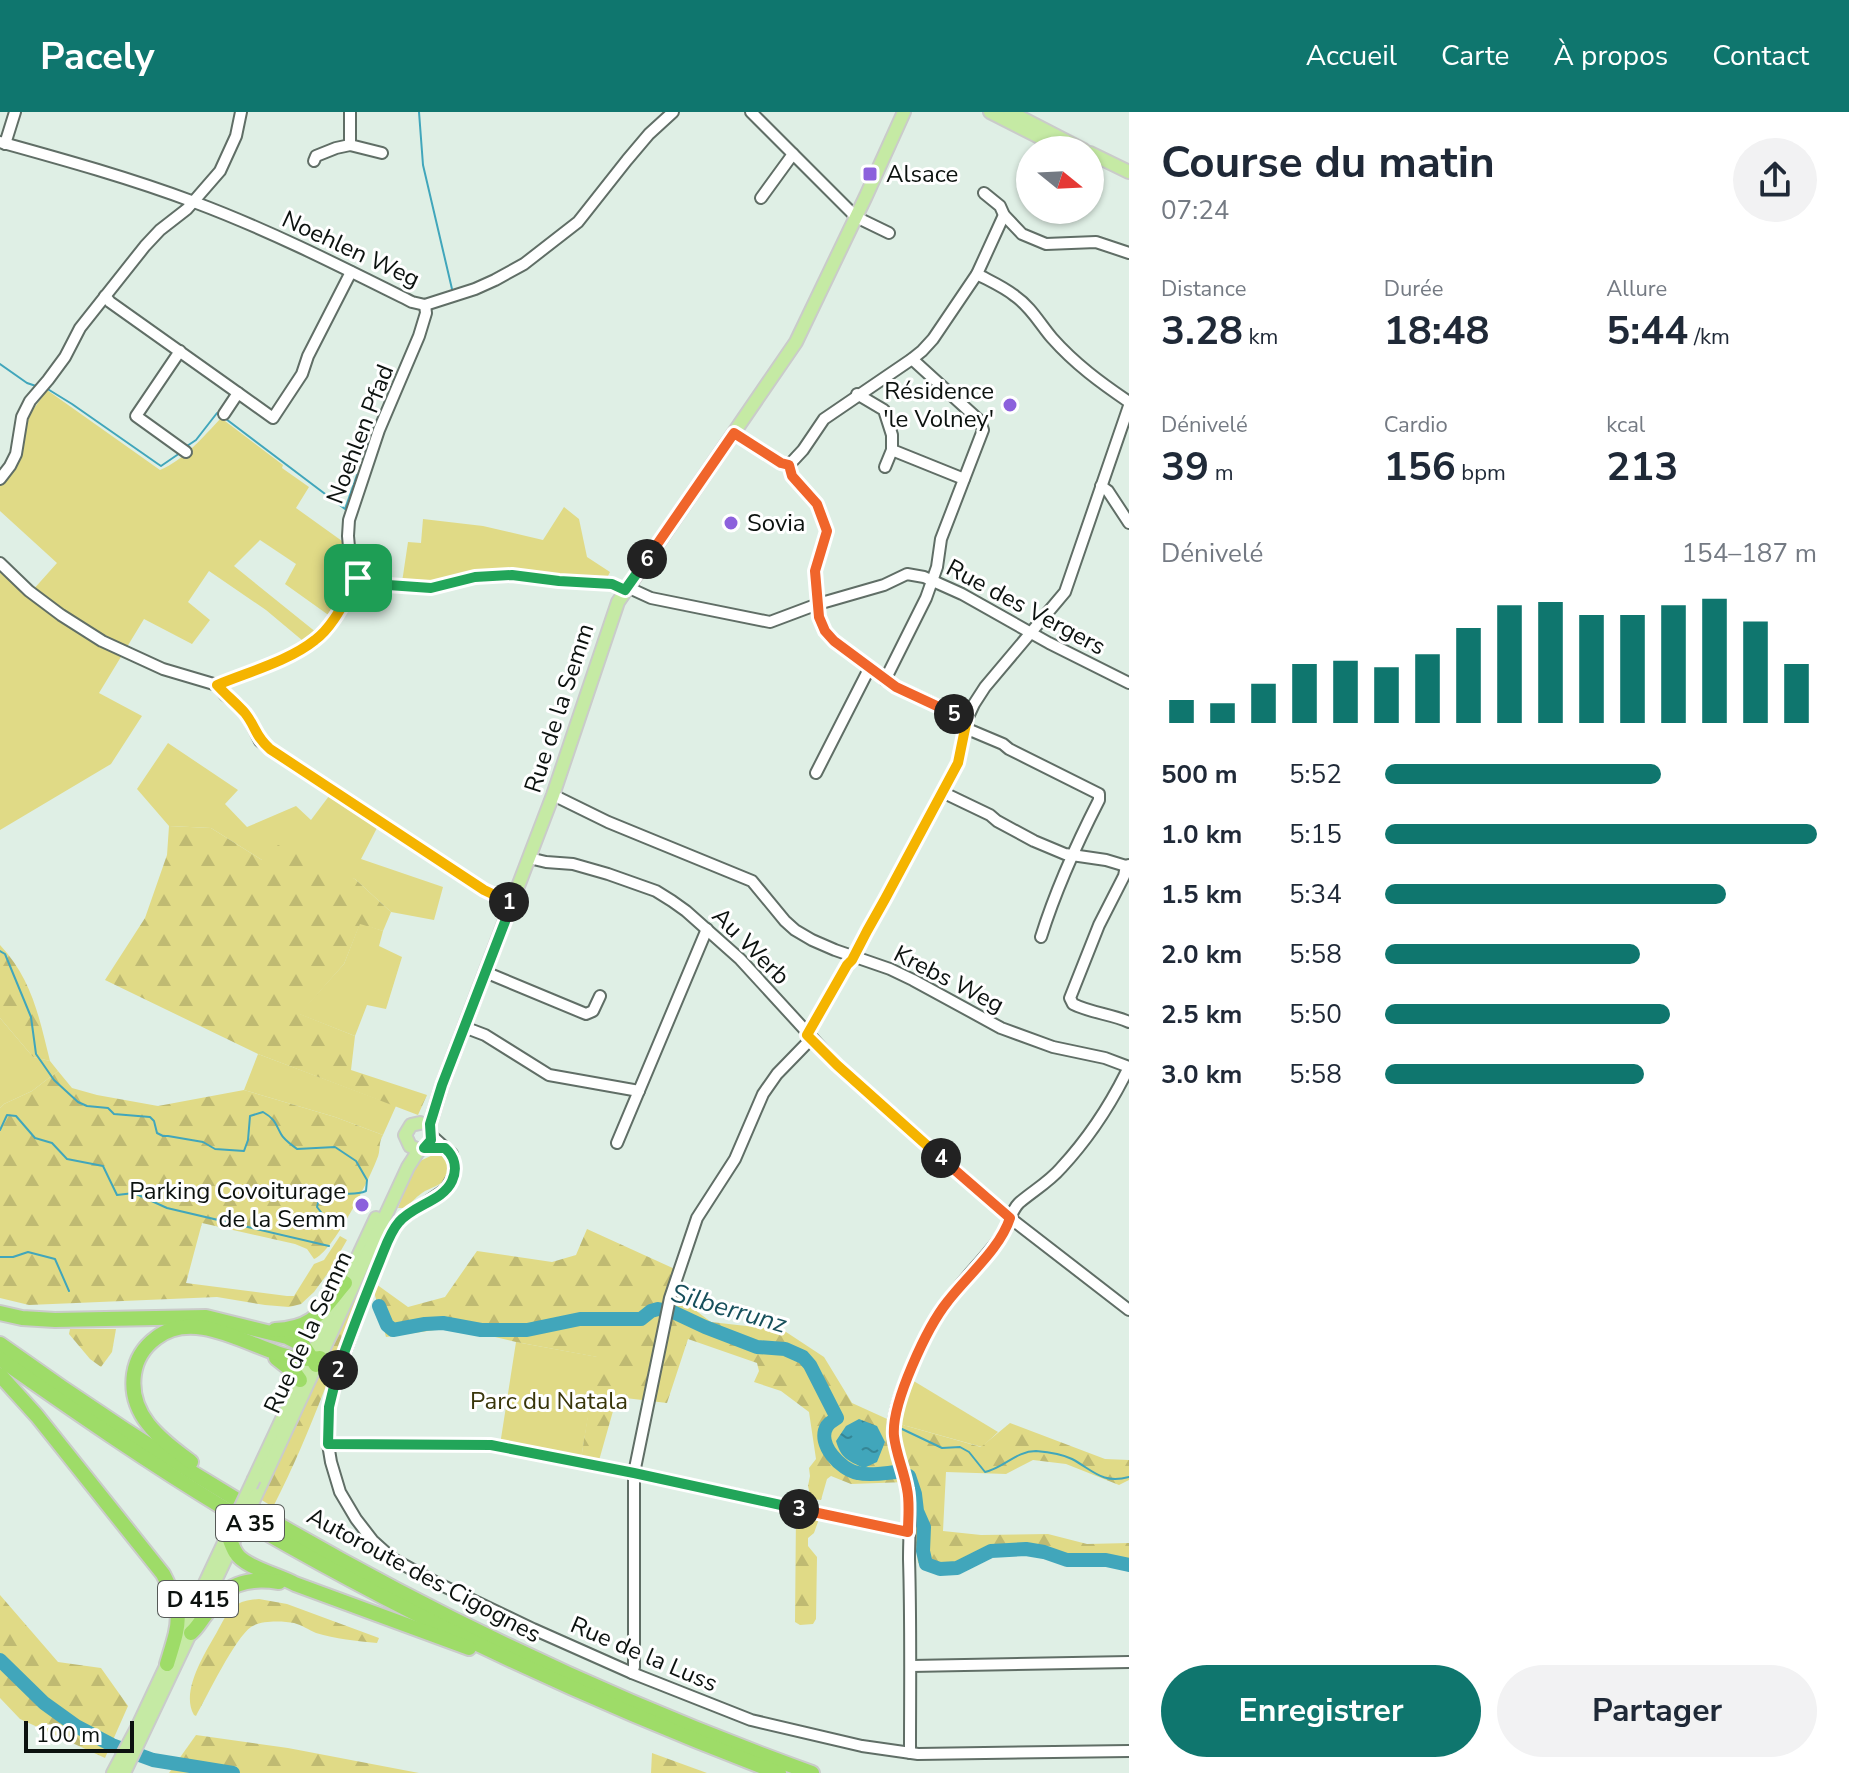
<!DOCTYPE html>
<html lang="fr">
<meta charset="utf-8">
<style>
:root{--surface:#fff;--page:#f2f2f3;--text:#1f2937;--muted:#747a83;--accent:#0f766e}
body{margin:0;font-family:"Nunito Sans",sans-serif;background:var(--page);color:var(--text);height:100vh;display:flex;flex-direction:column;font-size:30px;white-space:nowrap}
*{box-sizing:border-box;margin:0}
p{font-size:26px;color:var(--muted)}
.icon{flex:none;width:44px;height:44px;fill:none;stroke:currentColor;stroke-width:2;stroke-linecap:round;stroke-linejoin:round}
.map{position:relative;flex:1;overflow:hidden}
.side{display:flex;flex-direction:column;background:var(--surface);width:720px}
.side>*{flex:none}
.needle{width:52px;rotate:108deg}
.fabs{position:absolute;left:1016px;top:24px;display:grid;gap:16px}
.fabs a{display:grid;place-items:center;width:88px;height:88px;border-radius:50%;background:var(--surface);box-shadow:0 2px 6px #0004;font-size:40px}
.scale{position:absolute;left:24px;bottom:20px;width:110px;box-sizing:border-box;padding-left:8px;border:4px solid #0c120f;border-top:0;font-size:22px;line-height:28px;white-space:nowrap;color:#0c120f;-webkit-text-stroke:6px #fff;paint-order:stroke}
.pin{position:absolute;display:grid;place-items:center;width:68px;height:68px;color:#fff;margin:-34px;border-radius:16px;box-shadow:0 4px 12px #0006}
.km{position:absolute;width:40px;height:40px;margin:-20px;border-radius:50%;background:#222;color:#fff;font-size:22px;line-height:40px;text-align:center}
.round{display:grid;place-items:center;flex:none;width:84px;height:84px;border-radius:42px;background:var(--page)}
.head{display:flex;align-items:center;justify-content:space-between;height:136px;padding:0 32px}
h1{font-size:44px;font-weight:700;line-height:60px}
.metrics{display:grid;grid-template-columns:repeat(3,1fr);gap:12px;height:136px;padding:8px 32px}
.metrics div{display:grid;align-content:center}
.metrics b{font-size:40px;font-weight:700}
.metrics small{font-size:22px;font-weight:400}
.metrics p{font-size:22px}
.chart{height:224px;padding:16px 32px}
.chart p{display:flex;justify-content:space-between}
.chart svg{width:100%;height:144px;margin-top:8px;stroke:var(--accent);stroke-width:6}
.button{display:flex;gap:16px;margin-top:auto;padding:16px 32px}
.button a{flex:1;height:92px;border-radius:48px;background:var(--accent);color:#fff;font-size:32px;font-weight:700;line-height:92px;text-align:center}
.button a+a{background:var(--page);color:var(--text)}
ul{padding:0 32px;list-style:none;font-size:26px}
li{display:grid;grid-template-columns:128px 96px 1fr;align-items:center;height:60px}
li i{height:20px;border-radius:10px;background:var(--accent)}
header{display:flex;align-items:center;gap:48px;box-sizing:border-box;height:112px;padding:0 40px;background:var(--accent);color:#fff}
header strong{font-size:38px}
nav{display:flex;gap:44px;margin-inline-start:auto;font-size:28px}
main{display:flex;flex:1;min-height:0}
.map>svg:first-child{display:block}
</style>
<header>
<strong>Pacely</strong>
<nav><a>Accueil</a><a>Carte</a><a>À propos</a><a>Contact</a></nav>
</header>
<main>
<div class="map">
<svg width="1129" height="1661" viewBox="0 0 1129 1661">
<defs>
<pattern id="forest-firs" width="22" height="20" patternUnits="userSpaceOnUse" patternTransform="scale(2)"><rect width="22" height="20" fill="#e0da86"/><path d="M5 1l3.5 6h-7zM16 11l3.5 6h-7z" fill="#bfba72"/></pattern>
<pattern id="water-ripples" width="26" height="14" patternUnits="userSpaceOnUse" patternTransform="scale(2)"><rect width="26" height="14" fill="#41a6bb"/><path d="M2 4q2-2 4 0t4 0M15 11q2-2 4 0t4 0" fill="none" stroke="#358696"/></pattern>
</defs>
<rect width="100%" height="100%" fill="#dfefe5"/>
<g fill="#e0da86">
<path d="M47,278L160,358C184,348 204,324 221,306L283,353L282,356L309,375L296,396L342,429L355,468L334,507L285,472L296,452L260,428L234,454L317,521L303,529L266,498L209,459L188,490L210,508L192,532L144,507L99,581L142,604L111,652L0,718V447L32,479L57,451L0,399V371L14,355L30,302Z"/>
<path d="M564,395L579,407L587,445L610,460L602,476L530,468L477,470L418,479L401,477L408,430L421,431L423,407L483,414L543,428Z"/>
<path d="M168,631L238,678L225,692L247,715L296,694L311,708L329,684L377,716L361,747L443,775L434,808L391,800L355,767L262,748L211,716L169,714L137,677Z"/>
<path d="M360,811L383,819L379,834L402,845L386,897L367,893L355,924L299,902L344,852Z"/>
<path d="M0,906L33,945L50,949L58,959L32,979L4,992L0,996Z"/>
<path d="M258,942L396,994L383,1023L335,1005L244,978Z"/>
<path d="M437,1041L446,1046C451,1070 444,1070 425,1079C418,1083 411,1091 405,1096H398L412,1058L420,1049Z"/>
<path d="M516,1230L598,1245L581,1347L500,1333Z"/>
<path d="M912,1268L998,1320L982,1335L896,1311Z"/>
</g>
<g fill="url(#forest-firs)">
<path d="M169,714L211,716L262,748L278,733L355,767L391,800L383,819L360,812L344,852L300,902L355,924L351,958L427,983L418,1003L258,942L105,868L145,806L167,743Z"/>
<path d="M0,833C32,867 39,905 50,949L33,945L0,906Z"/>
<path d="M58,959L72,976L97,983L158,994L244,978L335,1005L383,1023C378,1031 381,1039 377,1047C369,1068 333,1140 314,1147L307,1137L295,1132L202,1111L186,1171L287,1184H294L314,1152L324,1148L340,1124L347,1128L328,1161L314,1180L301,1192L289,1195L265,1193L217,1185L29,1193L0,1186V996L4,992L32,979Z"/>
<path d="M587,1117L677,1158L675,1183L711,1210L783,1218L824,1245L852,1291L896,1311L981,1335L1010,1311L1105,1347L1129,1348V1368L1119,1373L1066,1352L1033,1348L1006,1362L946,1360L943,1419L981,1423L1048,1422L1087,1432L1129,1431V1451L1066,1449L1004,1433L968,1451H918L913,1399L906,1370L851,1372L831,1364L827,1367L821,1388L811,1387L808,1374L810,1364L809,1356L816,1347L809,1300L781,1279L754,1270L759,1259L757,1251L688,1227L667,1291L617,1285L598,1352L581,1347L597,1245L516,1230L465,1218H435L386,1225L373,1176L376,1172L408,1195L445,1185L477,1139L552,1150L576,1143Z"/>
<path d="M370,1151L372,1152C340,1234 313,1318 273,1395L260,1387Z"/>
<path d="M70,1217H116L112,1240L101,1255L90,1247L69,1222Z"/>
<path d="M796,1400L820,1404L814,1421L808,1426V1434L817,1445L816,1507L813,1512L800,1513L795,1510Z"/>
<path d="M0,1483L58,1550L101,1556L128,1594L105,1646L20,1607L0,1586Z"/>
<path d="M259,1487L287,1492L379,1526L377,1531C357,1529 335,1527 316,1521C309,1518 302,1513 294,1511C283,1509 261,1508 251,1515C235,1526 207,1584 196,1604L194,1603C180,1580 205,1541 217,1520C222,1511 226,1501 235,1494C241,1489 250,1488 259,1487Z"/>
<path d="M196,1623L288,1636L419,1661H169Z"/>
<path d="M652,1641L707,1661H651Z"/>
</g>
<path fill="url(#water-ripples)" d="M859,1307L877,1314L885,1330L877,1350L864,1356C848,1349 841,1346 836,1329L846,1314Z"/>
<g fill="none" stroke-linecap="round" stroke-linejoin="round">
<g stroke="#41a6bb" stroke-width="2">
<path d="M419,0L423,53L452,177"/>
<path d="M0,252L27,271L36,274"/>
<path d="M46,276L72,292L158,352L161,354L180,341"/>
<path d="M226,307L345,397L357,363L361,364"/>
<path d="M187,334L196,328L217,301L220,303"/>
<path d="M0,839L5,842L31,905L36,942L54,968L78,990L87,994L108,996L114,1002L150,1005L154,1009L157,1021L163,1024H168L203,1030L215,1037L244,1039L248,1028L250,1004L263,1000C275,1007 275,1011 281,1022C284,1028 292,1033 297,1037L335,1035L356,1049L367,1068L366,1079C350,1086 336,1076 319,1087L317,1095L324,1104L333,1111L344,1109"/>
<path d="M0,1018L7,1003L16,1004L35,1026L52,1031L67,1047L103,1054L117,1083L134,1081L167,1096L329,1134"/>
<path d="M0,1145H13L28,1140L55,1147L69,1179"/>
<path d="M902,1317L942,1336L960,1335L969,1340L985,1360C1004,1356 1016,1339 1036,1339C1048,1340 1062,1342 1072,1347C1094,1359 1102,1372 1129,1365"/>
</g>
<g stroke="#41a6bb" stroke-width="14">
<path d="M379,1194L387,1213L393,1218L425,1212L443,1211L481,1218H527L580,1207H641L651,1199L658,1197L673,1200L705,1215L757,1235L785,1237L803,1245L810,1253L837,1306C834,1308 830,1310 827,1314C816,1332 841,1358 858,1361C870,1364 885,1361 897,1360"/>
<path d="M909,1364L915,1382L917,1399L924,1415L923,1439L926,1452L940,1457L957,1456L991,1439L1026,1437L1044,1440L1067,1448H1106L1129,1453"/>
<path d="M0,1548L44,1591L76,1614L112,1633L153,1648L233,1661"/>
</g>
<defs>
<g id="minor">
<path d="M350,0V33L382,41"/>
<path d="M751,0L856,105L889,121"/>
<path d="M0,30C65,48 130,66 194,90C269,118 340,154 412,190L425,193L475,177L495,168L524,152L578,110L627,48L649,22L673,0"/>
<path d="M5,32L15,0"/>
<path d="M314,49L316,44L336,36L350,33"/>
<path d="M984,81L1000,94L1004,103L1022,122L1046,132L1096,130L1129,141"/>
<path d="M761,86L793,42"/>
<path d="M977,162C990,169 1004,175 1015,184C1031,195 1040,212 1052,226C1075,252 1101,271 1129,290"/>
<path d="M105,184L110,190L238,281"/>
<path d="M180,239L136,304L186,340"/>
<path d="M857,282L884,298L892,323V338L964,367"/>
<path d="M224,302L238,281L273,306L302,262L308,244L351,160"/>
<path d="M734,321L781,351L789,353L792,364L817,392L827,419L815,459L819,505L825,519L834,529L896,575L967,607L958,651L885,787L867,819L852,848L847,853L807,923"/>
<path d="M789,353L803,338L824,307L912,247L922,239L933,227L977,162L1004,103"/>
<path d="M885,355L892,338"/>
<path d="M0,367L10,354L16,342L22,305L30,289L48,268L65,245L80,216L145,134L160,118L187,97L220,59L236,24L241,0"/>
<path d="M1101,374L1108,379L1129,411"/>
<path d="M0,451L29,479L61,503L102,529L163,557L217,573L225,583L238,593L248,605L260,629L270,637L484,778L502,788L512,791"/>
<path d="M358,466L350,446L348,424L349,408L379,318L419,224L426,201L425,193"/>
<path d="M627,475L651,486L770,510L818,492L884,473L907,462L924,465L962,482L1049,531L1129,571"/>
<path d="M885,568L926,486L937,455L941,427L983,318L980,309L912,247"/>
<path d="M217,573C248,560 289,549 315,528C334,513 346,486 358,466L388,473L431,476L475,465L512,463L559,469L612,472L625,478"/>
<path d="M967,607L974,592L985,575L1065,480L1129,294"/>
<path d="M965,616L1003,632L1009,637L1099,682V688C1076,733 1056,777 1041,825"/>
<path d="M816,661L869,557"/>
<path d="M942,680L990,703L997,709L1034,729L1065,742L1106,748L1126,754L1129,753"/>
<path d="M553,683L608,710L752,769L785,809L795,818L812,828L835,838L890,857L913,868L1001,916L1053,935L1105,946L1129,955"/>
<path d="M529,746L546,750L573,752L608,762L656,779L672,789L686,799L740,847L837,953L1010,1106L1129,1198"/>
<path d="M1126,754L1124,764L1099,813L1070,886L1073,892C1091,901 1111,902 1129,910"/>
<path d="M485,860L586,902L593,899L600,884"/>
<path d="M464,915L485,923L549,963L639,979"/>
<path d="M432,1024L452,1042L455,1053L454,1063L446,1077L399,1109L389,1126L363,1190L335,1269L329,1295L328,1332L331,1350L340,1380L356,1407L373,1429L393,1447L435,1470L533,1517L632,1561L751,1608L862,1634L918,1642L1129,1639"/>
<path d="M617,1031L707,817"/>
<path d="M328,1332L491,1333L634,1361L908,1420"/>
<path d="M911,1554L1129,1550"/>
<path d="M632,1561L634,1555V1361L670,1186L697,1106L735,1047L763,982L777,962L811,927"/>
<path d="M910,1641C910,1576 911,1511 909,1447C909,1425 911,1402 908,1380C905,1356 890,1334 894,1309C898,1279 927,1218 945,1193C962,1168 985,1147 1002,1123C1009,1113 1010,1100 1019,1091C1033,1079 1049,1070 1061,1056C1087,1028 1109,995 1126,961L1129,959"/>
</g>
<g id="major">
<path d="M990,0L1065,38"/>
<path d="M1010,0L1084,38"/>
<path d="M1090,41L1129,60"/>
<path d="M420,1011L411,1013L405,1023L410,1034L419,1038L428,1034L431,1028L430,1012L442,973L553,683L618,490L796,230L866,84L904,0"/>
<path d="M254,1367L376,1106"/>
<path d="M256,1383L408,1055L419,1038"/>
<path d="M113,1661L137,1616L230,1418"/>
<path d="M124,1661L234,1429"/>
</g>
<g id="highway">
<path d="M0,1201L22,1206L55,1208L206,1205L287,1225L303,1233L316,1253"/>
<path d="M275,1218C315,1216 321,1199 345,1171"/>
<path d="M0,1232C249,1411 523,1557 812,1661"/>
<path d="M276,1246L295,1261L300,1268"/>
<path d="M0,1247C74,1299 149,1351 227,1398C402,1502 589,1589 779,1661"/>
<path d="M0,1263L37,1304L163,1462C184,1503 180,1509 167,1552"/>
<path d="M191,1350C162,1328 128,1304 134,1262C136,1248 144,1235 156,1226C194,1196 248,1234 289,1245C300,1248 309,1247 320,1246"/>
<path d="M228,1422C230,1428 232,1435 236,1441C244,1455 279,1463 295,1472L469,1536"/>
<path d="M191,1521C198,1515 201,1508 207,1501C225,1472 246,1465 279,1470"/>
</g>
</defs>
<use href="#minor" stroke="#606e66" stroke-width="14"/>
<use href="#major" stroke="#cacbca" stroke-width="16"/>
<use href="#highway" stroke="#cacbca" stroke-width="18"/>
<use href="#minor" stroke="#fff" stroke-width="10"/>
<use href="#major" stroke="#c5eaa4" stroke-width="12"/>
<use href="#highway" stroke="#9edc68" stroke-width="14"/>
<defs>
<g id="major-bridge">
<path d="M230,1418L254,1367"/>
<path d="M238,1422L256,1383"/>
</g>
</defs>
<use href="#major-bridge" stroke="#cacbca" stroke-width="16" stroke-linecap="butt"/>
<use href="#major-bridge" stroke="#c5eaa4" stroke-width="12"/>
</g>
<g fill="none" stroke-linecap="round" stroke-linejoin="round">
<defs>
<path id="split-1" d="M358,466C346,486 334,514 315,528C289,549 248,560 217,573C226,583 236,591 245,601C256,615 255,624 270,637L484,778L509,790"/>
<path id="split-2" d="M338,1258C351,1221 365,1185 380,1148C385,1136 390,1120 399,1110C413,1093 443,1089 452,1069C458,1056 454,1044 445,1036H424L431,1028L430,1012L442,973L511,794L512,791L509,790"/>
<path id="split-3" d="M338,1258L329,1295L328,1332L491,1333L634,1361L799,1397"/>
<path id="split-4" d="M799,1397L908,1420C908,1406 910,1391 907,1377C904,1359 896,1342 894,1324C891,1292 927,1215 948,1189C967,1164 1000,1137 1010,1106L941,1046"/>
<path id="split-5" d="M941,1046L837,953L807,923L847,853L852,848L867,819L885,787L958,651L967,607L954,602"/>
<path id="split-6" d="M647,447L734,321L781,351L789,353L792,364L817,392L827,419L815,459L819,505L825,519L834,529L896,575L954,602"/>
<path id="split-7" d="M358,466L388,473L431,476L475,465L512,463L559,469L612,472L625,478L647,447"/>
</defs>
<use href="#split-1" stroke="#fff" stroke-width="16"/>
<use href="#split-2" stroke="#fff" stroke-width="16"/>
<use href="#split-3" stroke="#fff" stroke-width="16"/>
<use href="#split-4" stroke="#fff" stroke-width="16"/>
<use href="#split-5" stroke="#fff" stroke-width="16"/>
<use href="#split-6" stroke="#fff" stroke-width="16"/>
<use href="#split-7" stroke="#fff" stroke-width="16"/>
<use href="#split-1" stroke="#f5b400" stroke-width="10"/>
<use href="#split-2" stroke="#22a559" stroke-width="10"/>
<use href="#split-3" stroke="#22a559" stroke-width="10"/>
<use href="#split-4" stroke="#f0652b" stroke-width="10"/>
<use href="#split-5" stroke="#f5b400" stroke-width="10"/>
<use href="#split-6" stroke="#f0652b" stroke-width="10"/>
<use href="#split-7" stroke="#22a559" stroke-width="10"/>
</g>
<g fill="#8c61dc" stroke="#fff" stroke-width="3">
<rect x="862" y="54" width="16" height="16" rx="4"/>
<circle cx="1010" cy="293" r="8"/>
<circle cx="731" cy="411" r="8"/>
<circle cx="362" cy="1093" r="8"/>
</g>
<g text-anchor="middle" stroke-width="6" stroke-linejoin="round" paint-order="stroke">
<g fill="#fff" stroke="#555957" stroke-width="2">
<rect x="216" y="1393" width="68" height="36" rx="6"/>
<rect x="158" y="1469" width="80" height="36" rx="6"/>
</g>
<g font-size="22" font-weight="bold" fill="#0c120f">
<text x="250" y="1419">A 35</text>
<text x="198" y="1495">D 415</text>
</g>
<g font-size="24" fill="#0c120f" stroke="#fff" text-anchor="start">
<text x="886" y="70">Alsace</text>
<text x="994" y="287" text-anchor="end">Résidence<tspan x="994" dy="28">'le Volney'</tspan></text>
<text x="747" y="419">Sovia</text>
<text x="346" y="1087" text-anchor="end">Parking Covoiturage<tspan x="346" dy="28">de la Semm</tspan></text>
</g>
<g font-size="24" fill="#0c120f" stroke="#fff">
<text transform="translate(351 137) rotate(25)" y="8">Noehlen Weg</text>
<text transform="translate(360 322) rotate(-69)" y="8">Noehlen Pfad</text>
<text transform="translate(1026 495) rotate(28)" y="8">Rue des Vergers</text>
<text transform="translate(559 596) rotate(-72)" y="8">Rue de la Semm</text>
<text transform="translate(751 834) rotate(45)" y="8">Au Werb</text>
<text transform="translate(949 867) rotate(27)" y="8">Krebs Weg</text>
<text transform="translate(308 1220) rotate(-65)" y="8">Rue de la Semm</text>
<text transform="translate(424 1463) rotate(28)" y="8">Autoroute des Cigognes</text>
<text transform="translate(644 1542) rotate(23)" y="8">Rue de la Luss</text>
</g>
<g font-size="24" fill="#383509" stroke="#fff">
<text x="549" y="1297">Parc du Natala</text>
</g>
<g font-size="26" font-style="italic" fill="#164f5b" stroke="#fff">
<text transform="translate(729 1196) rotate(16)" y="9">Silberrunz</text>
</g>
</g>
</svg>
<div class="fabs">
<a><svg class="needle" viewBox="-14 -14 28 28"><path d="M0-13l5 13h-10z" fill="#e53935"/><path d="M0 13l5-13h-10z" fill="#747a83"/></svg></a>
</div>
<div class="scale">100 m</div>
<div class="pin" style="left:358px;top:466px;background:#1e9e55"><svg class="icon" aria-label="arrive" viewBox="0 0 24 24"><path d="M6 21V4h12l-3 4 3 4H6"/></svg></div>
<b class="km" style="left:509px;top:790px">1</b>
<b class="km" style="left:338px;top:1258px">2</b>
<b class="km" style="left:799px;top:1397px">3</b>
<b class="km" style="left:941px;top:1046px">4</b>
<b class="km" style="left:954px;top:602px">5</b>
<b class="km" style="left:647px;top:447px">6</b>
</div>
<section class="side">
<div class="head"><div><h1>Course du matin</h1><p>07:24</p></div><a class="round"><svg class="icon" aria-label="share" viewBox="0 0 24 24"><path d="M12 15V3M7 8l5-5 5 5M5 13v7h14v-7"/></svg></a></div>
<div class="metrics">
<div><p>Distance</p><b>3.28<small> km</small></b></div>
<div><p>Durée</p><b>18:48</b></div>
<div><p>Allure</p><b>5:44<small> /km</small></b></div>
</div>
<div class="metrics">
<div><p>Dénivelé</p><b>39<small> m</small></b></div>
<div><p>Cardio</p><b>156<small> bpm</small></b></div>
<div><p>kcal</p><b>213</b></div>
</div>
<div class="chart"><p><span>Dénivelé</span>154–187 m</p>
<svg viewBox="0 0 160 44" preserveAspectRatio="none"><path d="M5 44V37M15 44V38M25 44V32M35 44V26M45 44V25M55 44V27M65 44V23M75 44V15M85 44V8M95 44V7M105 44V11M115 44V11M125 44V8M135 44V6M145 44V13M155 44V26"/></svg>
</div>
<ul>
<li><b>500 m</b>5:52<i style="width:64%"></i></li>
<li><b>1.0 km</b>5:15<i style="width:100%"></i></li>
<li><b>1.5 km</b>5:34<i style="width:79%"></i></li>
<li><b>2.0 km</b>5:58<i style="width:59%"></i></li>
<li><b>2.5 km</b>5:50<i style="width:66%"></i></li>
<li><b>3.0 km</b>5:58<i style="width:60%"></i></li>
</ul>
<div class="button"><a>Enregistrer</a><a>Partager</a></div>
</section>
</main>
